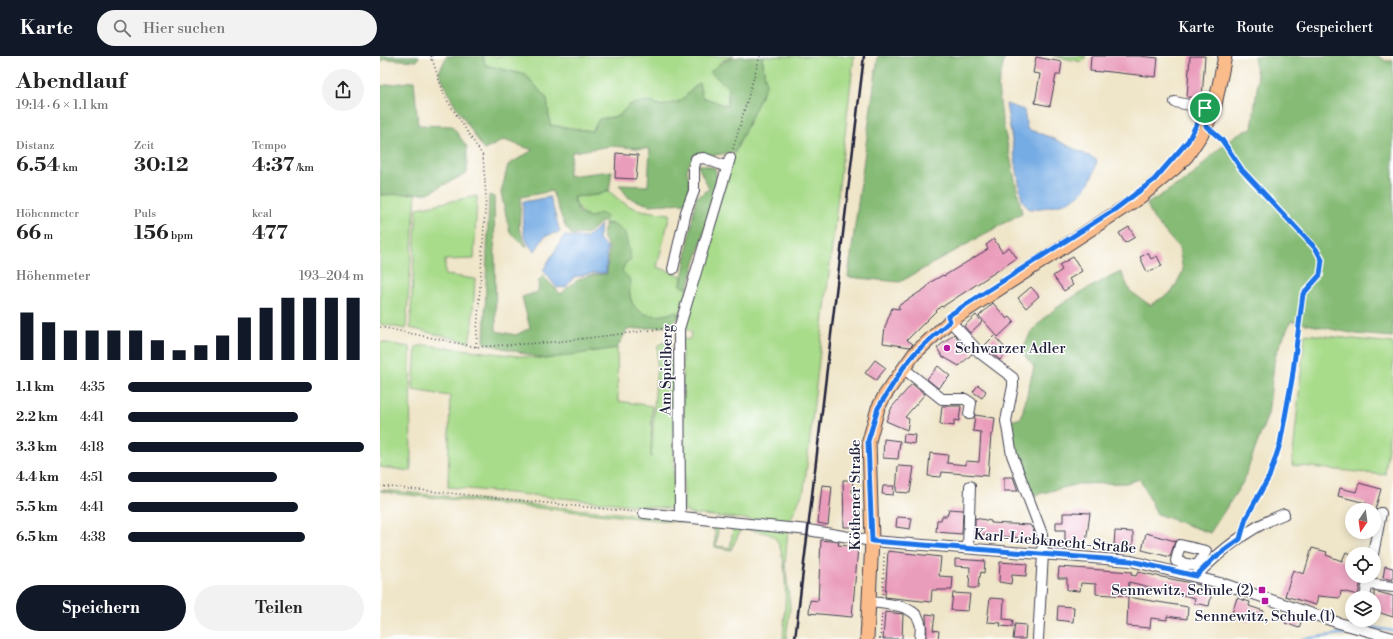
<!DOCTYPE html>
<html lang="de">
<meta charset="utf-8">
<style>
:root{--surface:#fff;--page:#f2f2f2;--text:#222;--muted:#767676;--accent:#111827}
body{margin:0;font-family:"Libre Bodoni",serif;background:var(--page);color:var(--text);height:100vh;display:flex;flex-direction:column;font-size:15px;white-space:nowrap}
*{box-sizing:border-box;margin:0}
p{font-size:13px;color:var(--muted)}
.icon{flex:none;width:22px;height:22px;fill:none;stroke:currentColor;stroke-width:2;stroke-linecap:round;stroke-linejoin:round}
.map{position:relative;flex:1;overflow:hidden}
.side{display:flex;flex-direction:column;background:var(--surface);width:380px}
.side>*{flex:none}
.needle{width:26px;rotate:193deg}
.buttons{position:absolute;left:965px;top:447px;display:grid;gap:8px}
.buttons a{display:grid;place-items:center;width:36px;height:36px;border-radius:50%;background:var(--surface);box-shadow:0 2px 10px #0003;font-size:20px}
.pin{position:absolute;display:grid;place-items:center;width:34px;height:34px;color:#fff;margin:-17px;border:2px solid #fff;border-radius:50%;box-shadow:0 1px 4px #0007}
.round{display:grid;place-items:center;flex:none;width:42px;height:42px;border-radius:21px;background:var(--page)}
.headline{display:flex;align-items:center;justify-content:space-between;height:68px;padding:0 16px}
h1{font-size:22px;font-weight:700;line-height:30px}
.figures{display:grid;grid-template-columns:repeat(3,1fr);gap:6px;height:68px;padding:4px 16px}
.figures div{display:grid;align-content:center}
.figures b{font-size:20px;font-weight:700}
.figures small{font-size:11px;font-weight:400}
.figures p{font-size:11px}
.chart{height:112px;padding:8px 16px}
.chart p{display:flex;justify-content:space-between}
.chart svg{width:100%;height:72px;margin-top:4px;stroke:var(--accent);stroke-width:6}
.cta{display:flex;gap:8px;margin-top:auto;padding:8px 16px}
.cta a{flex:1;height:46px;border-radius:24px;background:var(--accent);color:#fff;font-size:16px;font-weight:700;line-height:46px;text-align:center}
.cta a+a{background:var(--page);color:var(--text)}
ul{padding:0 16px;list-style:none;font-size:13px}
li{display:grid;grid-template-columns:64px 48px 1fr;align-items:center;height:30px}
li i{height:10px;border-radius:5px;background:var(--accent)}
header{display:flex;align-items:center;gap:24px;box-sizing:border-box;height:56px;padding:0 20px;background:var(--accent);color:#fff}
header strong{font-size:19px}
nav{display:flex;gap:22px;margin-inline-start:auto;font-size:14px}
.search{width:280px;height:36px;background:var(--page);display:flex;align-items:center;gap:10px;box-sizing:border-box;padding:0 14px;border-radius:22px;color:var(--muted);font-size:15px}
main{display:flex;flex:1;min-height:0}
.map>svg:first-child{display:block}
</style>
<header>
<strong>Karte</strong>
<div class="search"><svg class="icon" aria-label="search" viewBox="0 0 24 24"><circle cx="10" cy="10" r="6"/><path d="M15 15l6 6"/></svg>Hier suchen</div>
<nav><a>Karte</a><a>Route</a><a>Gespeichert</a></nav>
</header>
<main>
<section class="side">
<div class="headline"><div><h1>Abendlauf</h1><p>19:14 · 6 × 1.1 km</p></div><a class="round"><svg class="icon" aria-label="share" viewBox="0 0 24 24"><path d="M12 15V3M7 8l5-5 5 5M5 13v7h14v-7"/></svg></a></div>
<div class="figures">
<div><p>Distanz</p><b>6.54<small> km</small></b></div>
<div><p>Zeit</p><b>30:12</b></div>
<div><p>Tempo</p><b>4:37<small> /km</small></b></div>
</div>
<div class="figures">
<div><p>Höhenmeter</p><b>66<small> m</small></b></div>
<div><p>Puls</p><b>156<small> bpm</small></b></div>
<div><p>kcal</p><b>477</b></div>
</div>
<div class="chart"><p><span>Höhenmeter</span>193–204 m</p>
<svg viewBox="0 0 160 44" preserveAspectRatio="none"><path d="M5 44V15M15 44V21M25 44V26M35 44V26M45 44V26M55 44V26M65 44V32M75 44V38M85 44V35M95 44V29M105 44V18M115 44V12M125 44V6M135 44V6M145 44V6M155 44V6"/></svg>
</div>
<ul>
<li><b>1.1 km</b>4:35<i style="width:78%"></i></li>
<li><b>2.2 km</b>4:41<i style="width:72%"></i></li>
<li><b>3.3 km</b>4:18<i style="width:100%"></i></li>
<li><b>4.4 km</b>4:51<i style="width:63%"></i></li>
<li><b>5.5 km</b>4:41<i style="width:72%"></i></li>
<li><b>6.5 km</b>4:38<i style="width:75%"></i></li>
</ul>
<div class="cta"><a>Speichern</a><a>Teilen</a></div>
</section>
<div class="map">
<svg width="1013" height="583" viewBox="0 0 1013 583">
<rect width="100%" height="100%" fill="#fff"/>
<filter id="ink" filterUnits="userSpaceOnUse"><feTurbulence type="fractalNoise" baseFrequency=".025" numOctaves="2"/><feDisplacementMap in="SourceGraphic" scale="8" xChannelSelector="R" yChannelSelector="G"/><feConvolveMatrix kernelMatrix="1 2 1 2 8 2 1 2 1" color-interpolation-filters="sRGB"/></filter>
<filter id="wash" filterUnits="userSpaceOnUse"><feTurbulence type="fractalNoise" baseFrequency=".012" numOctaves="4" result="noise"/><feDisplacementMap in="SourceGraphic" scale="16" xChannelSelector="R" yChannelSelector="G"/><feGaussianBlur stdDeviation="0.9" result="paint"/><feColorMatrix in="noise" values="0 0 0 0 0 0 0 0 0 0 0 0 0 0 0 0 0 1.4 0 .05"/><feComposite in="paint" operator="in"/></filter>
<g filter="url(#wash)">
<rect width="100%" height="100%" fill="#efe5c8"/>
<g fill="#a8db8a" stroke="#657e62">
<path d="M103,0H354L340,6L349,32L347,50L322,41L319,27L300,45L282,50L268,45L249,49L239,60L219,63L212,75L170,69L167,43L146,19L105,9Z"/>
<path d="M382,0H474L424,434L409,467L310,458L304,454L302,282L309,284L312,276L301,271L355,96L386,29Z"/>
<path d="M673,0H706L702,6Z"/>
<path d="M229,135C251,156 261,154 290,158L277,211L302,220L301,229L308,231L299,262L296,255C280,264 254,262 250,240C249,235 250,228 251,224L241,215L246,206L234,168L221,166L228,161C206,162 202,162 193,141L217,139Z"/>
<path d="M36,137L26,273L0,268V139Z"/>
<path d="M97,140L94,203L65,204V219L95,223L92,270L89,286L30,272L37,152Z"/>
<path d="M925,278L1013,287V344L1005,419L912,409Z"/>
<path d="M290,284L295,345L293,453L68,431L70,340L33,334L36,291L45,289L165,303L237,292L238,345L272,350L271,401L278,289Z"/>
<path d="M0,286L30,291L31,415L0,411Z"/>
<path d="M0,434L339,467L336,490L350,492L354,468L408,474L405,508L410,551L406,583H403C405,560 410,500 395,482C390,477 382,476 375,475C370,474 365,473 360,475L351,494L335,491V475L328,469L17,438L0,435Z"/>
</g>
<g fill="#86bb76" stroke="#546e58">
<path d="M0,0H39L37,5L6,3L0,7Z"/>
<path d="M67,0H103L105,9L146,19L167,43L170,69L212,75L219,63L239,60L249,49L268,45L282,50L300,45L319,27L322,41L347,50L349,32L330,16C347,0 359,0 382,0L386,29L355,96L335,99L314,98L307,113L311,138L305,147L269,149L249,142L239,129L268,130L270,93L231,90L192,96L188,120L232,115L229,135L217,139L193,141L199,156L209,162L220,157L228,161L206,178L192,179L185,170L172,135L141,141L139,172L147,191L130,177L121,137L128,109L153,94L124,84L104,94L72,44L59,16Z"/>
<path d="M498,0H625L618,31L622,63L642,157L520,226L468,221Z"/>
<path d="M874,0H998L1006,5H1013V281L976,278L911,265L895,300L888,358L863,426L830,477L777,458L760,423L746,427L698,428L651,440L636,401L628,366L641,362L654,311L642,296C644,292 645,286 648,282C664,253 711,230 741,216L750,235L770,249L792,236L803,215L799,192L773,162L767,148L813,119L834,97L856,79L872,72L878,26Z"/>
<path d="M34,25L38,69L72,70L87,91V117L48,137L0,139V30Z"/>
<path d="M317,108L335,112L338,131L308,231L304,232L301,229L316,142L329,133Z"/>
<path d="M109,139L114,141L116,275L136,279L150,272L142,241L158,236L159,224L163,220L181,238C198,222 203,219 227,218L229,193L223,180L225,168H234L245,177L251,204L246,206L242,215L251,224C250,228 249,235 250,240C254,262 280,263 296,255L299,262L289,270L247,274L237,292L165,303L104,287Z"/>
</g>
<g fill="#76ace4" stroke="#4c6790">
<path d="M626,48L644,54L647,73L670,81L717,104C710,142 686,151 649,153L642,144Z"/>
<path d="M170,141L180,176L165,180L155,195C140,185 143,161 143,146Z"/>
<path d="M221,169L218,183L227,191L226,217H214L194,221L186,231L177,232L163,214L184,180L206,182Z"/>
</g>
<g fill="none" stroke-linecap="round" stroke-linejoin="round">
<g stroke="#76ace4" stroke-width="2.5">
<path d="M991,571L1013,575"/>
<path d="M923,583L961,578L978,579"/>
</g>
</g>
<g id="blocks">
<g fill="#ea9cbb">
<path d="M711,0H759L778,2L776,21L722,15V16L710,15Z"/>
<path d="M810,0H825L822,42L807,41Z"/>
<path d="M656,1L682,6L680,19H676L670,50L655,47L660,18L653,17Z"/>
<path d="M236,97L258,99L256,123L235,122Z"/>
<path d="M749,171L755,181L745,187L739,177Z"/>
<path d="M614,183L622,196L629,191L637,202L562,251L561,250L527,284L533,288L530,291L503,287L505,271L512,252L520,253L518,250L546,232L551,226L563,219L564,220L608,193L606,189Z"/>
<path d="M768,197L771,203L777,200L782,210L767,216L760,201Z"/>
<path d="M693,201L702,215L689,223L693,229L684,235L673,220L682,214L679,209Z"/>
<path d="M651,231L659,240L646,252L638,242Z"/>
<path d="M613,247L627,263L630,261L634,266L618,281L599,260Z"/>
<path d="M596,259L602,266L590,277L584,270Z"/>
<path d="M574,278L592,298L579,310L562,300L557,292Z"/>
<path d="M614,280L628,295L620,304L604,290Z"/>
<path d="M495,304L506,312L496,324L485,317Z"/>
<path d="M558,310L570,320L558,332L547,323Z"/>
<path d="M532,328L545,338L525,361L529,363L527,374L506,365L512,351Z"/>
<path d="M598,329L606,335L602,342L593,336Z"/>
<path d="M562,350H581L579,365L574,364V370L560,368Z"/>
<path d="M595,359L615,362L613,378H611L608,420L562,416L561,421L548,420L550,397L568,399L567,407L586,409V405L599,406L601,376L593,375Z"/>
<path d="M524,378L535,379L534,388L523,386Z"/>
<path d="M504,383L520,385L518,403L503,402Z"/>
<path d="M518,410L534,411L530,437L516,436Z"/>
<path d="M624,421H633L638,435H624Z"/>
<path d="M463,424H473L472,436H475L478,471H464Z"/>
<path d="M979,427L1001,433L995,454H984L986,447L958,440L960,432L976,436Z"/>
<path d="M442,429L452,430L448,469L438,467Z"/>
<path d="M503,430H514L513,439L502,438Z"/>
<path d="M569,453L583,454L582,478L556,476L557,464H561L562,460H567Z"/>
<path d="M694,456L710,457L706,487L685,485V474H676V466H683V457H694Z"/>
<path d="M517,461L532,462L530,473L516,471Z"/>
<path d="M595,462L611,465V467L650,469L654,475L653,483L595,478Z"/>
<path d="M735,475L753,476V490H734Z"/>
<path d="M766,477L795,485L790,501L762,494Z"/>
<path d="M441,484L459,486L458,489L478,491L472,561L429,557L430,544L438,545Z"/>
<path d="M932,492L947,496L946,499L962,505L966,496L972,499V522L981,524L978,539L961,535L960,542L938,540L936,549L905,540L913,514L924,518Z"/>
<path d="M508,495L561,501L559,520L573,521L572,534H552L551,546L505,541Z"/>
<path d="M575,503L605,505L604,517L601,516L600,521H599L598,532H589L590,511L575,510Z"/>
<path d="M620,506L647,508L646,520L632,519L631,528L619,526Z"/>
<path d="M1005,510L1013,512V524L1003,522Z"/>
<path d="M679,511L752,516L751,519L756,520L758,516L820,529L819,533L832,536L829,550L814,547L815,542L749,526L748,540L716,538V528L701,527L700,535L687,534V522H678Z"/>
<path d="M994,535L1013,540V561L994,555Z"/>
<path d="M573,537L590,538L588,555L571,554Z"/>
<path d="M748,541L808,551L807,563L787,560V564L771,562L770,572L747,570Z"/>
<path d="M610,542L624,543L623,563L633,564L632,571L620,570L621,567L607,566Z"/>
<path d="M857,542L870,546L869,550L884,555L881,564L870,561L869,566L851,560Z"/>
<path d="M678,550L694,551L693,566L677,564Z"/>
<path d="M505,556L523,558L522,583H503Z"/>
<path d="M546,558L555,559L553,574L559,575L558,583H547Z"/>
<path d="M908,558L922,563L919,572L905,567Z"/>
<path d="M635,568L646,569L645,583H633Z"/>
</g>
</g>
</g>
<g filter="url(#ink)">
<use href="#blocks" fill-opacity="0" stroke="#413f50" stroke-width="1"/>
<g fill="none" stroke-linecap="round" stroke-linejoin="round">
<defs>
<g id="minor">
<path d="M795,46L833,54"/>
<path d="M293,213L306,156L314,135V111L316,103L324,102L347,111"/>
<path d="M570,265L600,297L633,322V330L626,365L632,399L662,478L663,498L658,583"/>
<path d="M523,312L562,343H585L591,347L589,358"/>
<path d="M264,457L428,474L492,485L751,505L844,528L959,567L1013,582"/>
<path d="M300,461L299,273L350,102"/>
<path d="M588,492L590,430"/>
<path d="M993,498L1001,457"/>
<path d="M799,516L807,508L796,505L800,489L826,495L817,510L807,508"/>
<path d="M816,520C841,494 870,471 904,458"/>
<path d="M988,528L1013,531"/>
<path d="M985,542L989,520"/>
<path d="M490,546C505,548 536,548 540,567C542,571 540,578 540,583"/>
</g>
<path id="major" d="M487,583L492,485L489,385L498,352L505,339L534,298L570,265L760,141L795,112L807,100L826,71L835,49L845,0"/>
</defs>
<use href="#minor" stroke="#413f50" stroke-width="12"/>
<use href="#major" stroke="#413f50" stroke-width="15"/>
<g stroke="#413f50" stroke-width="1.5" stroke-dasharray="1 3" stroke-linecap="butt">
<path d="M51,0L65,41L103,100L106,140L96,291"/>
<path d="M51,4L53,0"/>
<path d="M835,78L842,84L862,114L937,193L942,204L939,219L923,238L912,323L900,388L889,421L864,468"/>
<path d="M353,93L380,0"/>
<path d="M0,271L96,291L175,286L289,272"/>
<path d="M0,430L255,456"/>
<path d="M503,538L504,496"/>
<path d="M500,583L502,556"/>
</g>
<use href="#minor" stroke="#fff" stroke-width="10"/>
<use href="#major" stroke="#f9bc8a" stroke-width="13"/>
<path stroke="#22223b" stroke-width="2.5" d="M415,583L484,0"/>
</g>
</g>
<g fill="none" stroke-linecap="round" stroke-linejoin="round" filter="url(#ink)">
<defs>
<path id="route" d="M825,52L833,54L826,70L842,84L862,114L936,193L942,204L940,219L923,238L912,323L900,388L889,421L866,462L860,483L833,503L816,520L751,505L492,485L488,385L498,352L523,312L534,298L570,265L568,260L734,154L774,124L808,85Z"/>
</defs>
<use href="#route" stroke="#fff" stroke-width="8"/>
<use href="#route" stroke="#1a73e8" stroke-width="5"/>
</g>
<g fill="#b5179e" stroke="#fff" stroke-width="1.5">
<circle cx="567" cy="292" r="4"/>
<rect x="878" y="530" width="8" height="8" rx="2"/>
<rect x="881" y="541" width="8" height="8" rx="2"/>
</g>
<g text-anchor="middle" stroke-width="3" stroke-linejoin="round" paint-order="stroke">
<g font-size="15" fill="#22223b" stroke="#fff" text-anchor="start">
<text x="575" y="297">Schwarzer Adler</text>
<text x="874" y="539" text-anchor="end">Sennewitz, Schule (2)</text>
<text x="885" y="565" text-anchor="middle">Sennewitz, Schule (1)</text>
</g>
<g font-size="15" fill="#22223b" stroke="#fff">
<text transform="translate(286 314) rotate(-89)" y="5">Am Spielberg</text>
<text transform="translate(475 439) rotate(-90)" y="5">Köthener Straße</text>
<text transform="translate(675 485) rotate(5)" y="5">Karl-Liebknecht-Straße</text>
</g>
</g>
</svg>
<div class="buttons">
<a><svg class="needle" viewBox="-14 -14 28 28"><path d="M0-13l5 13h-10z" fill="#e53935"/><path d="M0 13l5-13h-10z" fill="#767676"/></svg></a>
<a><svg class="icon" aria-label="locate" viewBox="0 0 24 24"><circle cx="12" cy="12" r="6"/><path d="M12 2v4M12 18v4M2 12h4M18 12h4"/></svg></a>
<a><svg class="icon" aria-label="layers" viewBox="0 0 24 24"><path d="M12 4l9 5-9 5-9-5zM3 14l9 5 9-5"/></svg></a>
</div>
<div class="pin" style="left:825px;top:52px;background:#1e9e55"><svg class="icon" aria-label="arrive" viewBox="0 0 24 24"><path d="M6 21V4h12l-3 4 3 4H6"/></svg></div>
</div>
</main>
